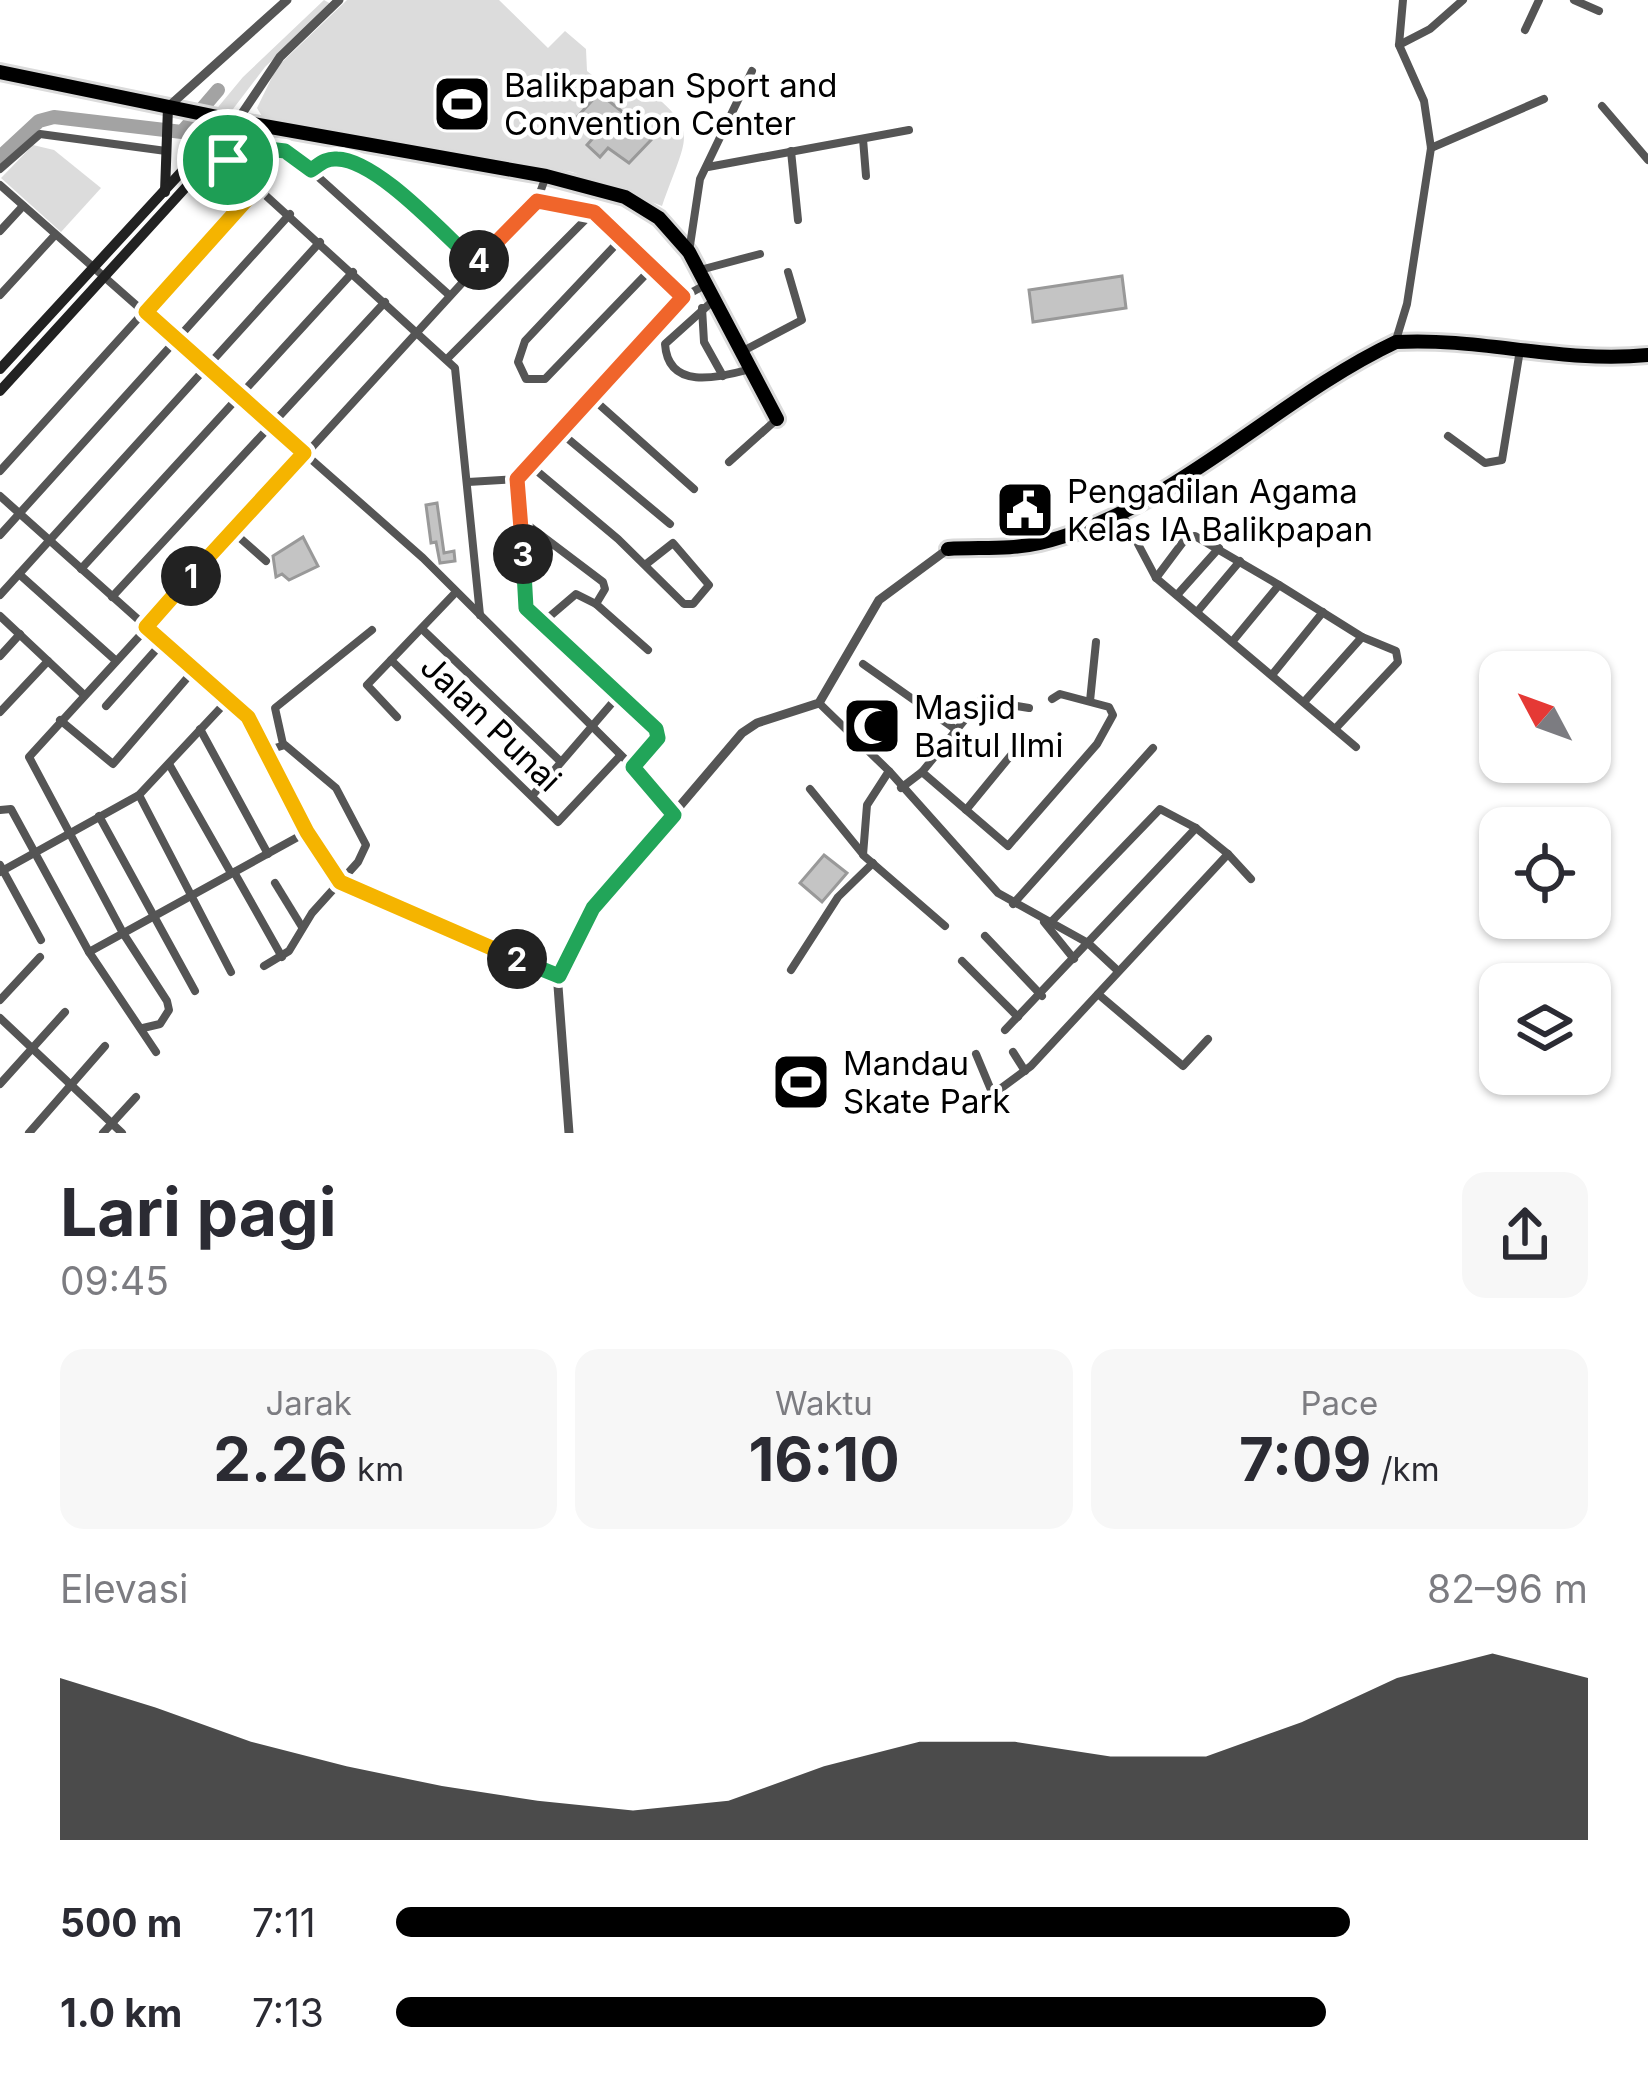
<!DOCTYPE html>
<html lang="id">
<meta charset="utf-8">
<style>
:root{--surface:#fff;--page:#f7f7f7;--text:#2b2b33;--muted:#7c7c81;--accent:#000}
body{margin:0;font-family:Inter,sans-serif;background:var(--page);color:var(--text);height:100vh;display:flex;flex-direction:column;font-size:45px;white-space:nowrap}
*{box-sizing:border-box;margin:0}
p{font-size:39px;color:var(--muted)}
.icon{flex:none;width:66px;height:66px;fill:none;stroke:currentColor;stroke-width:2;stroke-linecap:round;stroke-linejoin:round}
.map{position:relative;height:1133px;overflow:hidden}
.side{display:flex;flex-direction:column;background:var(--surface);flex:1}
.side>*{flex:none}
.needle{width:78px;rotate:311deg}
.fabs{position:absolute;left:1479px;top:651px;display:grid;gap:24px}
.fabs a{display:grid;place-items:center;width:132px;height:132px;border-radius:24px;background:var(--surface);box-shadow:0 3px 9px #0004;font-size:60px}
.pin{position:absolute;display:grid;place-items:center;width:102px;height:102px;color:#fff;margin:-51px;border:6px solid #fff;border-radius:50%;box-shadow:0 3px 12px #0007}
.km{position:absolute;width:60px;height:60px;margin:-30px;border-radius:50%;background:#222;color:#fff;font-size:33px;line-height:60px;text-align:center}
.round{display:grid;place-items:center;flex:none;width:126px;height:126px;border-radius:24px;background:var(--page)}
.headline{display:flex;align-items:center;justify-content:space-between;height:204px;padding:0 60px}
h1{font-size:66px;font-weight:700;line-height:90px}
.figures{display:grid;grid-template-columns:repeat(3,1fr);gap:18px;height:204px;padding:12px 60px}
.figures div{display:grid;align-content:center;border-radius:24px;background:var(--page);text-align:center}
.figures b{font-size:60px;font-weight:700}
.figures small{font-size:33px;font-weight:400}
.figures p{font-size:33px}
.chart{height:336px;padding:24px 60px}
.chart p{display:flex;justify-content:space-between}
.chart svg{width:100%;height:216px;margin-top:12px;fill:var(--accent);opacity:.7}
ul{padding:0 60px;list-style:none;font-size:39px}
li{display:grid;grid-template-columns:192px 144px 1fr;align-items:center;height:90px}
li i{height:30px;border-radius:15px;background:var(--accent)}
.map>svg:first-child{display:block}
</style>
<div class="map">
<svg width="1648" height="1133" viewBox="0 0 1648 1133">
<rect width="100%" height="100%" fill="#fff"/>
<g fill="#dcdcdc">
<path d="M324,0L331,4L265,67L230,113L214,112L243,77Z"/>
<path d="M347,0H499L548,48L565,31L586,49L587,71L619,97L635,79C702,134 689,128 662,206L572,172L263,118L257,108L277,67Z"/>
<path d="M33,145L54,150L101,188L61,232L1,178Z"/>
<path d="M805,1055L826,1073L796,1108L775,1090Z"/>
</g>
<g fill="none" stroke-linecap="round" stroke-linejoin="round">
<path stroke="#a3a3a3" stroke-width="14" d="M0,157L39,121L54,117L182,132L218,90"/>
</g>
<g fill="#c4c4c4" stroke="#999" stroke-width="3">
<path d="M599,93L646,131L651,140L629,163L608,148L600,157L587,145L594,137L578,116Z"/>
<path d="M1122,276L1126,308L1033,322L1029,290Z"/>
<path d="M1041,497L1045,514L1031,517L1033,523L1017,527L1015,519L1008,521L1004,505Z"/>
<path d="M437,503L444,553L454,551L455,561L440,563L436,542L431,543L426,505Z"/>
<path d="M303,537L318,566L289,580L282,574L276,577L273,556Z"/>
<path d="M824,855L847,873L822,902L800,883Z"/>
</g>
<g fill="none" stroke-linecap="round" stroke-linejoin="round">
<defs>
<g id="trunk">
<path d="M0,72L237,121L546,176L625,197L659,218L689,252L777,419"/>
<path d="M948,549C979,547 1010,550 1040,543C1173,511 1275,399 1396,342C1480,337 1563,364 1648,355"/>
</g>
</defs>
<use href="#trunk" stroke="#dbdbdb" stroke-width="20"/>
<g stroke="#555" stroke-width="8">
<path d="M1574,0L1599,11"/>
<path d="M1525,30L1539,0"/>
<path d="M1399,45L1430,29L1463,0"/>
<path d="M1602,106L1648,160"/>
<path d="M863,139L866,176"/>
<path d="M1431,148L1544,99"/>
<path d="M791,151L798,220"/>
<path d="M218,152L455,368L480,615"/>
<path d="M228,161L243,146L295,156L448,294"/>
<path d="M708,167L909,130"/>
<path d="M0,169L40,134L166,151"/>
<path d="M311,170L331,158L353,161L373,172L476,263"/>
<path d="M0,185L423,558L633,767L673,815"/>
<path d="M0,231L23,206"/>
<path d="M623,237L525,341L518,362L526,379H545L653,267"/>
<path d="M689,252L700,179L752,71"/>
<path d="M700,270L760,254"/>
<path d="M0,295L55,235"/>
<path d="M683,297L707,284"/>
<path d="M714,300L665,344C668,390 717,378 747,370"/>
<path d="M702,308L704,342L723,376"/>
<path d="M1396,340L1407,304L1431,148L1424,101L1399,45L1403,0"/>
<path d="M741,352L802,320L788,272"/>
<path d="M447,359L594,211"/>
<path d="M593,399L694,489"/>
<path d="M561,433L670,524"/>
<path d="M1448,436L1485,463L1502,460L1520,350"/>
<path d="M729,462L776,420"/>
<path d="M531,466L618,539L684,604H693L709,585L673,543L645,565"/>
<path d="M0,471L258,186"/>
<path d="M517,479L526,608L656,729L658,738L633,767"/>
<path d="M468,482L517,479L683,297L594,211L537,201"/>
<path d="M0,496L244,714L307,832L340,882L559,976"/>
<path d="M1121,512L1156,578L1356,747"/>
<path d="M521,520L603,582L605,589L596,604"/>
<path d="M232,531L266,561"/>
<path d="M0,535L290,214"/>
<path d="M81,569L353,272"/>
<path d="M19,574L114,659"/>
<path d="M1156,578L1186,538L1195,536L1279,585L1232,642"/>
<path d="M1279,585L1362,637L1304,702"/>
<path d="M456,592L391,660L558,822L620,756"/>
<path d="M0,595L320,242"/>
<path d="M1177,595L1219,548"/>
<path d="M112,597L385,302"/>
<path d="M1197,612L1240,561"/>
<path d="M0,616L82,693"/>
<path d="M542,623L576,594L596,604L648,650"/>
<path d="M422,629L561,762"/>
<path d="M0,656L20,634"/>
<path d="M391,660L367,685L397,717"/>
<path d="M863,664L955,729"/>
<path d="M1272,675L1323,612"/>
<path d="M1090,701L1096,642"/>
<path d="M819,703L889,771L998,893L1088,943L1117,970"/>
<path d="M106,706L163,642"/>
<path d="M1029,708L981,700L922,772L1008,846L1097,744L1113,715L1109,707L1060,694L1052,699"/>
<path d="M0,712L48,661"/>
<path d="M60,720L113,764L194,670"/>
<path d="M200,729L268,854"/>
<path d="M1335,729L1398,662L1396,651L1362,637"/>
<path d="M283,744L275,708L372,630"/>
<path d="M169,764L231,873"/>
<path d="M889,771L867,805L863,855L945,926"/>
<path d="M901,788L922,772"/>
<path d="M810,789L862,853"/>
<path d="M139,795L231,972"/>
<path d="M532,796L619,695"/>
<path d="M0,810L11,809L89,952L156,1052"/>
<path d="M966,810L1021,743"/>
<path d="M99,816L195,991"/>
<path d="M0,865L41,940"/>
<path d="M0,872L139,795L228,700"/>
<path d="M234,872L282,957"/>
<path d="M275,883L302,927"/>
<path d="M1013,904L1153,748"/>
<path d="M1053,920L1160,809L1196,828L1228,854"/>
<path d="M1044,922L1074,959"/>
<path d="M985,936L1042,996"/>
<path d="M89,952L307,832"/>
<path d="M962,961L1018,1017"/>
<path d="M264,966L289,951L312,913L358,862L366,845L336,788L285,745L265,751"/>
<path d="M791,970L838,897L873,863"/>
<path d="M1098,994L1183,1066L1208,1039"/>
<path d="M0,1000L40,957"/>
<path d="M0,1018L122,1133"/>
<path d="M143,1028L160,1024L169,1010L167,1001L123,933L29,757L537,201L546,176"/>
<path d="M1005,1030L1196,828"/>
<path d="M1013,1052L1025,1071"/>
<path d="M976,1054L991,1090L996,1092L1031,1066L1228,854L1251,879"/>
<path d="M0,1084L65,1012"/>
<path d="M29,1133L105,1046"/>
<path d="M103,1133L136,1097"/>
</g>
<g stroke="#555" stroke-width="9">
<path d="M168,107L287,0"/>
<path d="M237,121L280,57L339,0"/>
<path d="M569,1133L558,986L570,948L593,908L742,733L757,723L819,703L879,600L948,549"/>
</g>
<g stroke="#222" stroke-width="10">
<path d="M165,192L168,107"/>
<path d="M0,369L221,129L234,122"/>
<path d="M0,391L218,152L237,121"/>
</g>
<use href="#trunk" stroke="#000" stroke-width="14"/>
</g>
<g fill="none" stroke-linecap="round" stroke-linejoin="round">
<defs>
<path id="split-1" d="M191,576L304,453L146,312L259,186L228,160"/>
<path id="split-2" d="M191,576L146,627L248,717L307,832L340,882L517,959"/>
<path id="split-3" d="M517,959L559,976L593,908L674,815L633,767L658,738L656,729L526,608L523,554"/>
<path id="split-4" d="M479,260L537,201L594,212L683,297L517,479L523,554"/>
<path id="split-5" d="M228,160L243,146L285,151L311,170C320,164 326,158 337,159C378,160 445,236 476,263L479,260"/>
</defs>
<use href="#split-1" stroke="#fff" stroke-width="24"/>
<use href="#split-2" stroke="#fff" stroke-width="24"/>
<use href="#split-3" stroke="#fff" stroke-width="24"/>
<use href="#split-4" stroke="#fff" stroke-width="24"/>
<use href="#split-5" stroke="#fff" stroke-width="24"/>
<use href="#split-1" stroke="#f5b400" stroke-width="15"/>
<use href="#split-2" stroke="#f5b400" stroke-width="15"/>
<use href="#split-3" stroke="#22a559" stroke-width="15"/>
<use href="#split-4" stroke="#f0652b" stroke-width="15"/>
<use href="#split-5" stroke="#22a559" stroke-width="15"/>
</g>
<defs>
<symbol id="stadium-square" viewBox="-11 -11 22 22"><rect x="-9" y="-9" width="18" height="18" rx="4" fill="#000" stroke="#fff"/><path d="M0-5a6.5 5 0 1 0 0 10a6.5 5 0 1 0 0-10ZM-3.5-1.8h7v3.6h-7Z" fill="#fff"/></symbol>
<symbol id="civic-square" viewBox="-11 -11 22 22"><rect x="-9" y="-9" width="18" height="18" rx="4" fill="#000" stroke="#fff"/><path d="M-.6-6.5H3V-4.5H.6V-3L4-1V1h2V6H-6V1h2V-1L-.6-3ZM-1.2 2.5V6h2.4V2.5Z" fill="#fff"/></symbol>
<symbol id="mosque-square" viewBox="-11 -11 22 22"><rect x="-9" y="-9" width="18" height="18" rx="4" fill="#000" stroke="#fff"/><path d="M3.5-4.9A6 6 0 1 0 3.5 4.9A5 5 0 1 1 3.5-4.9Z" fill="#fff"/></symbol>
</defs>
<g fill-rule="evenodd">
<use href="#stadium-square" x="429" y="71" width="66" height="66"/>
<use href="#civic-square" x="992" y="477" width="66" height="66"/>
<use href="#mosque-square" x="839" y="693" width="66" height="66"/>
<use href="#stadium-square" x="768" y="1049" width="66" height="66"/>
</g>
<g text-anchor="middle" stroke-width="9" stroke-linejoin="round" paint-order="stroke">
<g font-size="33" fill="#000" stroke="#fff" text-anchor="start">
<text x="504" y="97">Balikpapan Sport and<tspan x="504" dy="38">Convention Center</tspan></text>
<text x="1067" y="503">Pengadilan Agama<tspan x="1067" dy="38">Kelas IA Balikpapan</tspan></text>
<text x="914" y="719">Masjid<tspan x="914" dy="38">Baitul Ilmi</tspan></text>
<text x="843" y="1075">Mandau<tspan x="843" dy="38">Skate Park</tspan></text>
</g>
<g font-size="33" fill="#000" stroke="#fff">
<text transform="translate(491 723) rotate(44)" y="12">Jalan Punai</text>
</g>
</g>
</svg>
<div class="fabs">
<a><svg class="needle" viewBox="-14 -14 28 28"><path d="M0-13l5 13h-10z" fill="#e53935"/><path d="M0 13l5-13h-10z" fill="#7c7c81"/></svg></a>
<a><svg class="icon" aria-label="locate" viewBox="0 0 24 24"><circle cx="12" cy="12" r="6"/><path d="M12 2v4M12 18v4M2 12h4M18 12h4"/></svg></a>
<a><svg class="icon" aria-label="layers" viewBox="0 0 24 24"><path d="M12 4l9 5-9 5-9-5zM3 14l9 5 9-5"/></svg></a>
</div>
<div class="pin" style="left:228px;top:160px;background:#1e9e55"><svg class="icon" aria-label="arrive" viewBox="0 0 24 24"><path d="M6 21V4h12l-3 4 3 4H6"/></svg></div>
<b class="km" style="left:191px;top:576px">1</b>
<b class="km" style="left:517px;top:959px">2</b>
<b class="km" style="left:523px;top:554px">3</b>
<b class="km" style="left:479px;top:260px">4</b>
</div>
<section class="side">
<div class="headline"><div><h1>Lari pagi</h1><p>09:45</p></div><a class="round"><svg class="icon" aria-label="share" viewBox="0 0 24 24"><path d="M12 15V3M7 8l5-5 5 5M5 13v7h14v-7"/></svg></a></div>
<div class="figures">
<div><p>Jarak</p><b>2.26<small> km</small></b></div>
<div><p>Waktu</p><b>16:10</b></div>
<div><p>Pace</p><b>7:09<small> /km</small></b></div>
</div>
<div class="chart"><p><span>Elevasi</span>82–96 m</p>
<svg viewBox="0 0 160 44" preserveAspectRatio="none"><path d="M0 44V11L10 17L20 24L30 29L40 33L50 36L60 38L70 36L80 29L90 24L100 24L110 27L120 27L130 20L140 11L150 6L160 11V44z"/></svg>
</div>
<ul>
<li><b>500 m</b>7:11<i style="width:80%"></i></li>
<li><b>1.0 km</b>7:13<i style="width:78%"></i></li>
</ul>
</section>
